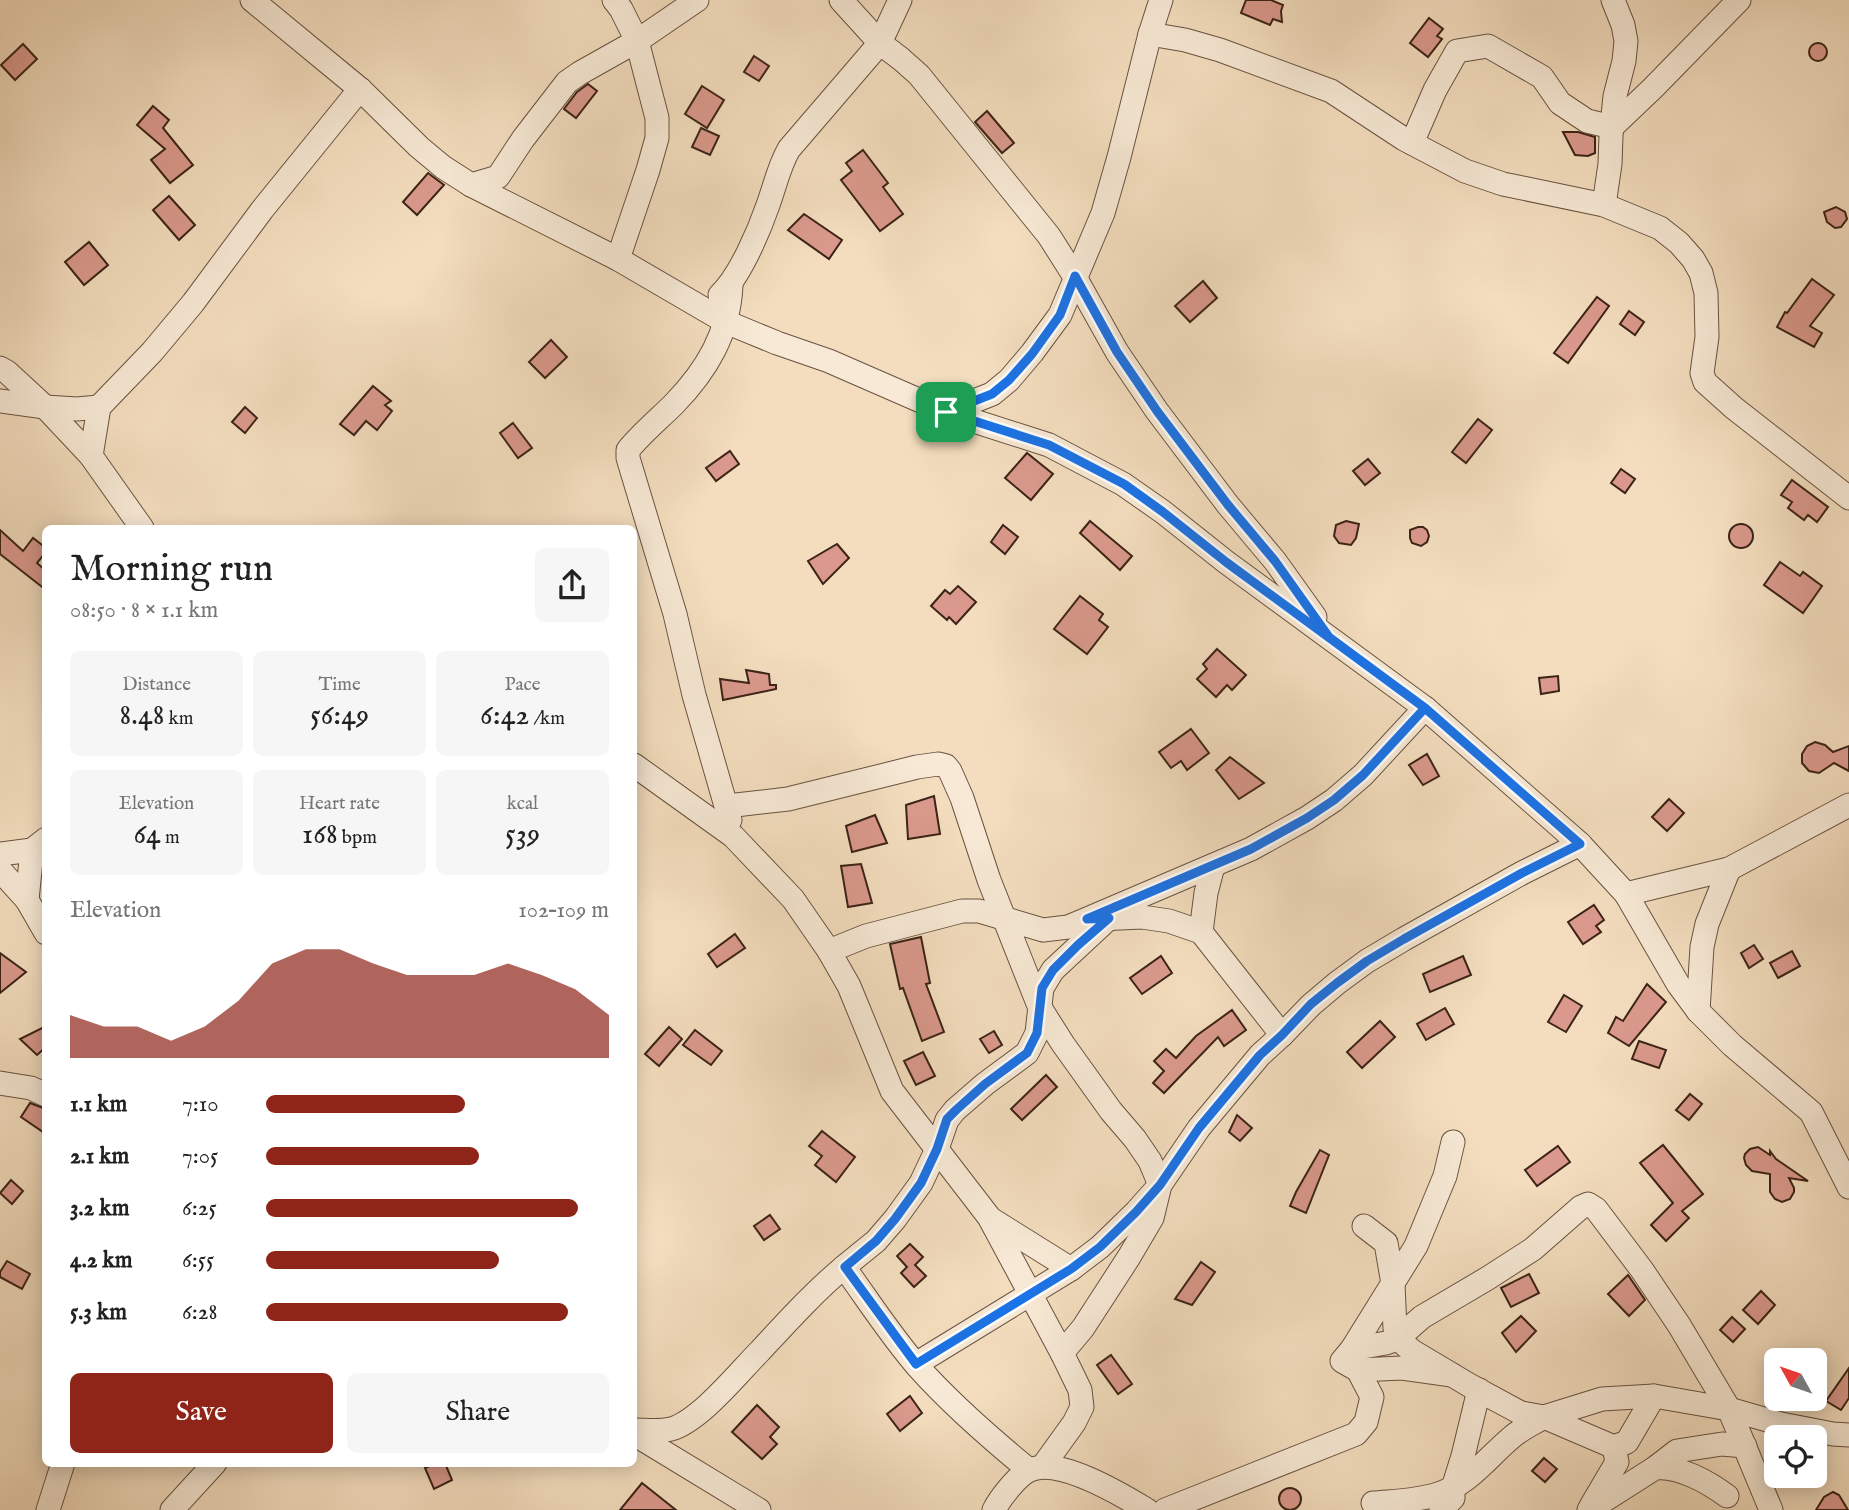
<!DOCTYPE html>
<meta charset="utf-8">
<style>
:root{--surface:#fff;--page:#f6f6f6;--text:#222;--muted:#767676;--accent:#8f2418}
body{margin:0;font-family:"IM FELL English",serif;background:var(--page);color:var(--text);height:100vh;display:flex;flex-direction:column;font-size:26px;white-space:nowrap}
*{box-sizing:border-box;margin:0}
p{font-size:23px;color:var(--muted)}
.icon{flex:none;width:38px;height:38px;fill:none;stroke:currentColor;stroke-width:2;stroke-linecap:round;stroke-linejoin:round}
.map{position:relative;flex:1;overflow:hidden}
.sheet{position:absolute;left:42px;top:525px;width:595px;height:942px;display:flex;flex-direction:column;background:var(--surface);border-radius:10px;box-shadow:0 4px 18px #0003}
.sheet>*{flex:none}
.needle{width:46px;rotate:310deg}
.tools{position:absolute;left:1764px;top:1348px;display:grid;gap:14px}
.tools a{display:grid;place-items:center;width:63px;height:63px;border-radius:10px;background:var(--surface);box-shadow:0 4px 18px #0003;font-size:35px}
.pin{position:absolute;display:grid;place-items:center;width:60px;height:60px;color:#fff;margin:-30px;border-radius:14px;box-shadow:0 4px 10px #0006}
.round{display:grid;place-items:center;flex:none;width:74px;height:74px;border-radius:10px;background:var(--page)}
.overview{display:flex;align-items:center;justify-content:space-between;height:119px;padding:0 28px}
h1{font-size:38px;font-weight:600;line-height:52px}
.metrics{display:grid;grid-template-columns:repeat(3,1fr);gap:10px;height:119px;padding:7px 28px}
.metrics div{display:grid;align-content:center;border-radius:10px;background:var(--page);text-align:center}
.metrics b{font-size:30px;font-weight:600}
.metrics small{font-size:19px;font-weight:400}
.metrics p{font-size:19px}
.chart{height:196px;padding:14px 28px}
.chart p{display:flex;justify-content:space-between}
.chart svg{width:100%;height:126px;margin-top:7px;fill:var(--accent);opacity:.7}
.primary-button{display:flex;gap:14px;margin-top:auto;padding:14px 28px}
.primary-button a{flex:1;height:80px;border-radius:10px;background:var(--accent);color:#fff;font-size:28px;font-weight:600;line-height:80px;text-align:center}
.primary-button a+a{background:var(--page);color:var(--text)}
ul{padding:0 28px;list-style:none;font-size:23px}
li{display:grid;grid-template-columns:112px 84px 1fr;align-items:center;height:52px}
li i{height:18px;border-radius:9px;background:var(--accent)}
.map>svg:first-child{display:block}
</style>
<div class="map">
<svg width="1849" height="1510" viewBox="0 0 1849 1510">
<rect width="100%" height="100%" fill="#f3ddbe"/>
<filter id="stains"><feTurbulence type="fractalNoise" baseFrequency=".00286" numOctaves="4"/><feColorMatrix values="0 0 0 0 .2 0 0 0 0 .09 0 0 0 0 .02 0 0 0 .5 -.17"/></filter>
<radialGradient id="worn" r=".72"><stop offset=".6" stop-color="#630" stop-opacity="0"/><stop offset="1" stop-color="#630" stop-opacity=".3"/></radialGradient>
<g fill="#da998c" stroke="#3b2316" stroke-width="2">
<path d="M1246,0H1271L1283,5L1281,11L1282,22L1273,19L1270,25L1241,13Z"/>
<path d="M1429,18L1443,29L1437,36L1442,39L1428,57L1410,43Z"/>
<circle cx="1818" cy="52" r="9"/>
<path d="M23,44L37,59L15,80L1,65Z"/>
<path d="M754,56L769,66L759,81L744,72Z"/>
<path d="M588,84L597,91L576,118L564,109L577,92Z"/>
<path d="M702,86L724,100L707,128L685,114Z"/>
<path d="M153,106L169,120L163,128L193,165L170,183L151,160L165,149L137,125Z"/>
<path d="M987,111L1014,143L1002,153L975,122Z"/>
<path d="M701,128L719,136L710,155L692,147Z"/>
<path d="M1563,132H1578L1595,137V153L1588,156L1575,155Z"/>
<path d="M863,150L888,183L883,187L903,214L880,231L841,180L852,171L846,163Z"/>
<path d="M428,173L444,185L417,215L403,202Z"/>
<path d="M169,196L195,225L179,240L153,210Z"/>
<path d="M1836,207L1845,212L1847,219L1841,227L1835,228L1827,222L1824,212Z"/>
<path d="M804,214L842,240L829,259L788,230Z"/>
<path d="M89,242L108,265L84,285L65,262Z"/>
<path d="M1812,279L1834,295L1810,326L1822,333L1814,347L1777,327L1785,312L1787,313Z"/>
<path d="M1203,281L1217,298L1190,322L1175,306Z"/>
<path d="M1597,297L1609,306L1568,363L1554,353Z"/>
<path d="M1629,311L1644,322L1635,335L1620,324Z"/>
<path d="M551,340L567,357L545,378L529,362Z"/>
<path d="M373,386L391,401L385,405L392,411L377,430L366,421L354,435L340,424Z"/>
<path d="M245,407L257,418L245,433L232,422Z"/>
<path d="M1478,419L1492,430L1466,463L1452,452Z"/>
<path d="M513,423L532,448L518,458L500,433Z"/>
<path d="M730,451L739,464L716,481L706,468Z"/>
<path d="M1027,453L1053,474L1031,500L1005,478Z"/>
<path d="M1368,459L1380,473L1365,485L1353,471Z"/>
<path d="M1621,469L1635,479L1625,493L1611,483Z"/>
<path d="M1792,480L1828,507L1817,522L1808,515L1804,520L1788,508L1792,502L1781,495Z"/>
<path d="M1090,521L1132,556L1120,570L1080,533Z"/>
<path d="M1346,521L1359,524L1356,538L1351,545L1339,543L1334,536L1336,525Z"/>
<circle cx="1741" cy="536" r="12"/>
<path d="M1003,525L1018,537L1005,554L991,542Z"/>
<path d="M1418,527H1423L1427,530L1429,536L1427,542L1421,546L1412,543L1410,538V530Z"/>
<path d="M0,530L23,551L33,538L46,548V552L37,563L46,571V590L0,554Z"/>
<path d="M837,544L849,558L823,584L808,561Z"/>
<path d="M1780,562L1800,576L1803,572L1822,586L1803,613L1764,585Z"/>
<path d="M958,586L976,602L956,624L949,617L947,620L931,606L945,590L950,594Z"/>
<path d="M1080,596L1103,614L1099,620L1108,627L1087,654L1054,629Z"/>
<path d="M1217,649L1246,675L1232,690L1227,685L1216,697L1197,679L1207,669L1203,664Z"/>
<path d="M746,670L769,674L770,685H776V689L723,700L720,679L749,683Z"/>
<path d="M1558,676L1559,691L1541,694L1539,678Z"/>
<path d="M1191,729L1209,753L1187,770L1181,761L1171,768L1159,752Z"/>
<path d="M1815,742L1825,745L1833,752L1849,746V771L1834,763L1819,773L1809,771L1802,763V754L1807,746Z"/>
<path d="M1427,754L1439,776L1423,785L1409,765Z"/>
<path d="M1230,757L1264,783L1239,799L1216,770Z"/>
<path d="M934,796L940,834L908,839L906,805Z"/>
<path d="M1669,799L1684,813L1667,831L1652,817Z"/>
<path d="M875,815L887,843L852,852L846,826Z"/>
<path d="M861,864L872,903L848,907L841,866Z"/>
<path d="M1594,905L1604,920L1596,926L1601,932L1583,944L1568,922Z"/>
<path d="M735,934L745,948L717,967L708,954Z"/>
<path d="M921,937L930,983L926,984L944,1032L922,1041L903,988L900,989L890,944Z"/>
<path d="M1754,945L1763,959L1749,968L1741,953Z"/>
<path d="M1792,951L1800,966L1778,978L1770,963Z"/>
<path d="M0,953L26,972L0,993Z"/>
<path d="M1161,956L1172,973L1142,994L1130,978Z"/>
<path d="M1463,956L1471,975L1430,992L1423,974Z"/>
<path d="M1647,984L1666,1002L1629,1046L1608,1033L1616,1017L1623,1021Z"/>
<path d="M1564,995L1582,1006L1566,1032L1548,1022Z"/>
<path d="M1445,1008L1454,1024L1426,1040L1417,1024Z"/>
<path d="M1232,1010L1246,1030L1224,1046L1218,1037L1164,1093L1153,1083L1164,1071L1154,1061L1166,1049L1176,1058L1196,1036Z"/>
<path d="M1380,1021L1395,1037L1362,1068L1347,1052Z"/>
<path d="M46,1026V1047L37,1055L20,1039Z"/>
<path d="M669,1027L682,1039L659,1066L645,1054Z"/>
<path d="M695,1030L722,1051L711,1065L683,1045Z"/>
<path d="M994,1031L1002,1045L989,1053L980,1039Z"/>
<path d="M1639,1041L1666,1050L1659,1068L1632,1059Z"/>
<path d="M923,1052L935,1076L916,1085L904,1061Z"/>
<path d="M1046,1075L1057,1087L1022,1120L1011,1109Z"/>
<path d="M1690,1094L1702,1104L1689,1120L1676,1110Z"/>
<path d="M30,1103L46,1109V1134L21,1117Z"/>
<path d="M1237,1115L1252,1128L1240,1141L1229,1132Z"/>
<path d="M822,1131L855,1157L836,1182L815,1165L822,1156L809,1146Z"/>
<path d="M1663,1145L1703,1194L1682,1211L1689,1218L1666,1241L1651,1225L1673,1203L1640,1163Z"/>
<path d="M1558,1146L1570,1162L1537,1186L1525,1170Z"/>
<path d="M1758,1147L1770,1155V1151L1776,1159L1808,1181L1789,1178L1794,1188V1192L1790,1199L1782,1202L1775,1199L1770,1192V1174L1752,1171L1746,1165L1744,1158L1745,1154L1750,1149Z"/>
<path d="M1320,1150L1329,1155L1306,1213L1290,1206L1296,1192Z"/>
<path d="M11,1180L23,1191L12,1204L0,1193Z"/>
<path d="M770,1215L780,1229L764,1240L754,1226Z"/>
<path d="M910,1244L923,1257L915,1265L926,1276L914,1287L901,1273L907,1267L897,1256Z"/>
<path d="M7,1261L30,1274L22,1289L0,1277V1272Z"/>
<path d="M1201,1262L1215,1272L1192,1305L1175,1299Z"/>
<path d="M1529,1274L1539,1293L1511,1307L1501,1288Z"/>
<path d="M1628,1275L1645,1300L1629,1316L1608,1294Z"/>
<path d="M1761,1291L1775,1305L1758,1324L1743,1310Z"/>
<path d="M1521,1316L1536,1331L1516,1352L1502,1333Z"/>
<path d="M1732,1317L1745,1329L1733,1342L1720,1330Z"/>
<path d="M1111,1355L1132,1384L1118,1394L1097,1365Z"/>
<path d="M1849,1368V1398L1841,1410L1826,1401Z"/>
<path d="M910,1396L922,1413L900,1431L887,1414Z"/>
<path d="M757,1405L779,1427L770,1437L777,1444L762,1459L732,1432Z"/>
<path d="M1544,1458L1557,1469L1545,1482L1532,1471Z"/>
<path d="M436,1463H445L452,1480L434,1489L425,1468Z"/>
<path d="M642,1483L676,1510H620Z"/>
<circle cx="1290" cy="1499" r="11"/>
<path d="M1833,1492L1839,1495L1848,1510H1816L1824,1497Z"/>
</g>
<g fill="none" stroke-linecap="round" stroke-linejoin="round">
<defs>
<g id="minor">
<path d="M252,0L360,89L419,147L443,167L471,185L618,259L726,322L777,343L829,361L946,412L1049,445L1123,484L1163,512L1226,562L1425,708L1580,844L1626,894L1678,984L1698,1011L1732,1045L1811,1112L1849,1187"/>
<path d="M614,0L621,9L637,41L657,118V138L648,170L618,259"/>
<path d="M841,0L880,43L901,59L919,75L1049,236L1075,277L1117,352L1157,411L1228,505L1275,561L1315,617"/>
<path d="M1150,34L1185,40L1220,50L1331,91L1404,139L1465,171L1503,184L1604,205L1660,228L1679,243L1693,259L1701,273L1706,293L1707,337L1702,373L1705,382L1734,408L1849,498"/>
<path d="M1412,143L1435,90L1457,51L1488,46L1542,77L1560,103L1587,121L1612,127L1653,88L1739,0"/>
<path d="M471,185L498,177L523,139L567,82L580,73L637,41L697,0"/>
<path d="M1604,205L1610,164L1611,136L1615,96L1624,61L1626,41L1623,25L1613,0"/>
<path d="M720,295C740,276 759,231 768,205C775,186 779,166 789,149L880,43L900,0"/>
<path d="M0,368L7,372L45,407L91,456L142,528"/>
<path d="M0,401L45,407L77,409L99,407"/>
<path d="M946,412L992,394L1009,380L1032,353L1060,315L1103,213L1119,157L1150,34L1161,0"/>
<path d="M91,456L99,407L152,352L193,303L262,210L360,89"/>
<path d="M634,765L733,836L793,899L829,951L849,986L892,1091L989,1217L1062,1353L1080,1390L1082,1407L1074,1423L1043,1466"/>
<path d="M727,806L788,799L917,767L938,764L946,766L950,771L962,798L989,880L1039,1006L1063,1044L1111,1111L1135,1139L1150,1161L1160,1185L1152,1218L1129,1257L1083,1328L1062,1353"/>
<path d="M730,820L694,695L675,614L628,458V450C642,433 659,419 674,404C707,370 729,333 731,285"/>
<path d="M0,854L32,850L46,839"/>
<path d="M0,870L27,900L46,933"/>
<path d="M1626,894L1729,869L1849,805"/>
<path d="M27,900L32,850"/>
<path d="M1098,919L1142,917L1169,921L1201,932L1282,1035"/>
<path d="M1201,932L1206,893L1213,866"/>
<path d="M829,951L866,936L962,911H979L1043,930L1068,927L1087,919L1251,849L1307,818L1334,800L1363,775L1425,708"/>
<path d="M1698,1011L1702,947L1707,924L1729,869"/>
<path d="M0,1083L31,1088L46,1095"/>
<path d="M991,1219L1071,1269"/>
<path d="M1364,1226L1386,1243L1393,1284L1395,1329L1403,1337L1404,1344L1412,1351L1469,1385L1521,1413L1544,1417L1602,1399L1654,1396L1729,1409L1781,1424L1833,1434L1849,1435"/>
<path d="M844,1267L876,1241L895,1219L921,1183L937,1149L947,1120L955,1110L985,1084L1027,1053L1037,1033L1042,988L1053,970L1109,918"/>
<path d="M1352,1349L1416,1246L1445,1176L1453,1142"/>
<path d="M916,1364L1071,1269L1100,1247L1136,1212L1160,1185L1199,1128L1260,1055L1282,1035L1311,1005L1337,983L1367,961L1404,939L1522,873L1580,844"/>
<path d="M1452,1375L1402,1368L1358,1370L1342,1361L1352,1349L1386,1343L1403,1337L1406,1331L1422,1317L1488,1278L1533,1249L1581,1207L1588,1204L1596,1209L1642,1270L1679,1325L1729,1409L1771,1510"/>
<path d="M634,1430C646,1430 659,1432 671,1429C700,1421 739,1372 760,1351C787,1322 814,1292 844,1267C868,1300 891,1336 918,1367C951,1404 990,1438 1029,1470"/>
<path d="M634,1434L759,1510"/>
<path d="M1655,1468L1677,1451L1722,1444L1745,1446"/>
<path d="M1373,1503C1395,1501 1417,1501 1438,1494C1469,1484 1488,1457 1512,1437C1521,1429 1534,1423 1544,1417L1614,1447"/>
<path d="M1591,1506L1617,1462L1614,1447L1627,1442L1654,1396"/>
<path d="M48,1510L63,1463"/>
<path d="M172,1510L215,1463"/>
<path d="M994,1510C1000,1498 1018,1475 1030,1470C1060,1457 1122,1495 1147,1510"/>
<path d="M1165,1510L1356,1434L1366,1422L1372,1397L1358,1370"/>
<path d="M1441,1510L1453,1498V1488L1463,1456L1479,1390"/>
<path d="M1589,1510L1655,1468C1678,1465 1708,1482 1727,1496"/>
</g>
</defs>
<use href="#minor" stroke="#695240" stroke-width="25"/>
<use href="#minor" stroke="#f7e9d5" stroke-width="23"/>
</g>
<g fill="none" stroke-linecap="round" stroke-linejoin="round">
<defs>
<path id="route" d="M946,412L1049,445L1124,484L1163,512L1226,562L1425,708L1363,775L1334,800L1307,818L1251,849L1087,919L1109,918L1078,945L1053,970L1042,988L1037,1033L1027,1053L985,1084L956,1110L947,1119L937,1149L921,1183L895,1219L876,1241L845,1267L916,1364L1071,1269L1100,1247L1136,1212L1160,1185L1199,1128L1260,1055L1282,1035L1311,1004L1337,983L1367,961L1404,939L1522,873L1580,844L1425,708L1329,637L1275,561L1228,505L1157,411L1117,352L1075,276L1060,315L1032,354L1009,380L992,394L946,412"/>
</defs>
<use href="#route" stroke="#fff" stroke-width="14"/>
<use href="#route" stroke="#1a73e8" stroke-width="9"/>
</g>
<rect width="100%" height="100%" filter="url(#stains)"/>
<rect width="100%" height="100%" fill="url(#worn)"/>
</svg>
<div class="tools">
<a><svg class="needle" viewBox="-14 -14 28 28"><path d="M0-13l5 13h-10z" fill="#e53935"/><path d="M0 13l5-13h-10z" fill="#767676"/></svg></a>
<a><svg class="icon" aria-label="locate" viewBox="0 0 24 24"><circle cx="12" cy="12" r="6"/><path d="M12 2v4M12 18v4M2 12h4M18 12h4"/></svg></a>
</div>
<div class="pin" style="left:946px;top:412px;background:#1e9e55"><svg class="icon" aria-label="arrive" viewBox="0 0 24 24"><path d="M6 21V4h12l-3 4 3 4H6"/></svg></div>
<section class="sheet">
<div class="overview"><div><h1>Morning run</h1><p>08:50 · 8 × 1.1 km</p></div><a class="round"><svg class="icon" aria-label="share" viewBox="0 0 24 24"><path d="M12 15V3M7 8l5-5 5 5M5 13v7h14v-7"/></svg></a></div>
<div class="metrics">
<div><p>Distance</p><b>8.48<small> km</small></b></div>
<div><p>Time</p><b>56:49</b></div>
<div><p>Pace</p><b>6:42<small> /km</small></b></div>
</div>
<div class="metrics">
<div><p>Elevation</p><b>64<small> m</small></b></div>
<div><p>Heart rate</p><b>168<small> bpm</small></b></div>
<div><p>kcal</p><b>539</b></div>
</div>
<div class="chart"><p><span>Elevation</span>102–109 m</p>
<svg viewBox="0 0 160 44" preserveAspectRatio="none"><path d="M0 44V29L10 33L20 33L30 38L40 33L50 24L60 11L70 6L80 6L90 11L100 15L110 15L120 15L130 11L140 15L150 20L160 29V44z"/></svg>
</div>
<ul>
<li><b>1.1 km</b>7:10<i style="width:58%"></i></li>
<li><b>2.1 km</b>7:05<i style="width:62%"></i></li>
<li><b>3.2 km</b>6:25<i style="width:91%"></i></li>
<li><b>4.2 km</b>6:55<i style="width:68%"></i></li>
<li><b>5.3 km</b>6:28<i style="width:88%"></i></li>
</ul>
<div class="primary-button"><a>Save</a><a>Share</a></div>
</section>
</div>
